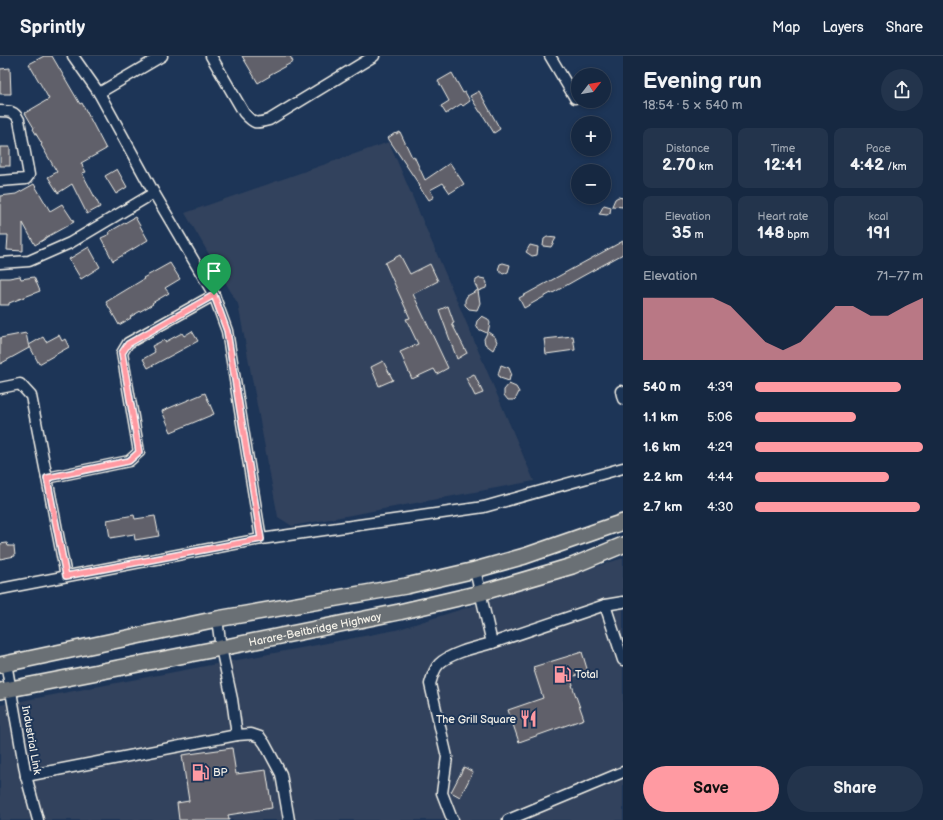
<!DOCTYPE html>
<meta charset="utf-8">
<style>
:root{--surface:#162841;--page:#23344c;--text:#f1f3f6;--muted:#9ea6b1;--line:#35445a;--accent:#ff9aa2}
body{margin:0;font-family:"Balsamiq Sans",sans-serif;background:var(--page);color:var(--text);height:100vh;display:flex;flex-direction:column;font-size:15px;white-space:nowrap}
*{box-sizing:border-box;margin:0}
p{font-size:13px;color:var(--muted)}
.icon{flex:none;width:22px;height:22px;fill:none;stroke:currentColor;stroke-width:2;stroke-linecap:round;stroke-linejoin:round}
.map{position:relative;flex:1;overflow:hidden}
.drawer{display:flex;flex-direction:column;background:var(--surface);width:320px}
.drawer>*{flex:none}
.needle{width:26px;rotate:59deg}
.controls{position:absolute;left:571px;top:12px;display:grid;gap:8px}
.controls a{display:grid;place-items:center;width:40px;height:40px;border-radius:50%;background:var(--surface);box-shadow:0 2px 6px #0003,0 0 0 1px var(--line);font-size:20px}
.pin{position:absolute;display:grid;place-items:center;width:34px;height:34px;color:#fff;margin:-41px -17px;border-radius:50% 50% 50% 0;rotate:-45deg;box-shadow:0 0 4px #0007}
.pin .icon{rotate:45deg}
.round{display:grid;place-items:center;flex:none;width:42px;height:42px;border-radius:21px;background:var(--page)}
.summary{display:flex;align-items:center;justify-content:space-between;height:68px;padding:0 20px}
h1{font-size:22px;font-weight:600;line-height:30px}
.metrics{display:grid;grid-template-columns:repeat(3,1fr);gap:6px;height:68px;padding:4px 20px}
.metrics div{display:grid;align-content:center;border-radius:8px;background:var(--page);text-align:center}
.metrics b{font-size:17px;font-weight:600}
.metrics small{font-size:11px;font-weight:400}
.metrics p{font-size:11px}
.chart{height:112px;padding:8px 20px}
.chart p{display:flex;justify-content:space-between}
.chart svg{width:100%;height:72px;margin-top:4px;fill:var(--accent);opacity:.7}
.cta{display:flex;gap:8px;margin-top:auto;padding:8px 20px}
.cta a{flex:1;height:46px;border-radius:24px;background:var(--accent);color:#111;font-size:16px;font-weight:600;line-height:46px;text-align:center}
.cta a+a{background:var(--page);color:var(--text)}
ul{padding:0 20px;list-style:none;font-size:13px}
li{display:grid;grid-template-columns:64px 48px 1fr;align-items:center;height:30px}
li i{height:10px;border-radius:5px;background:var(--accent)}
header{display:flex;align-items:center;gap:24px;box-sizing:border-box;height:56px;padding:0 20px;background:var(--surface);border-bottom:1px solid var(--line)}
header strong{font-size:19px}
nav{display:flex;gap:22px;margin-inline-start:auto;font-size:14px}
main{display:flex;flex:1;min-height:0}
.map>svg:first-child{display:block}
</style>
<header>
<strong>Sprintly</strong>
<nav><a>Map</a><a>Layers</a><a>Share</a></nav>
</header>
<main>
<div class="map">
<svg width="623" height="764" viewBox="0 0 623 764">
<rect width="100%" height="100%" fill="#1d3557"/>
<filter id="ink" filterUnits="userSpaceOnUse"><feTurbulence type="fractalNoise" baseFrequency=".025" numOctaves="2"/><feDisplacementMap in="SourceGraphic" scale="8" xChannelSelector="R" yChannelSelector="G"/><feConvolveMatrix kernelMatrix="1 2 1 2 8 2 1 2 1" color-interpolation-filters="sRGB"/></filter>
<g filter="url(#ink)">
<g fill="#31425d">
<path d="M389,86L534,425L292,470L278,461L238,248L185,157Z"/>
<path d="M623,502V764H0V649L396,574Z"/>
</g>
<g fill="#61616b" stroke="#f4f1e8">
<path d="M44,0H52L80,48L82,47L106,93L81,107L86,116L82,117L100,151L87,158L72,128L58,137L48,121L57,116L41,89L42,88L33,73L34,72L25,57L49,43L29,8Z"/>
<path d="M242,0H290L293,6L269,19L270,20L258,27Z"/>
<path d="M10,12L11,38H0V13Z"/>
<path d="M452,17L463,37L465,36L470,45L463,50L461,48L446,58L441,50L449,45L438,25Z"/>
<path d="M479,35L500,73L494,77L481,56H480L470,40Z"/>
<path d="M400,76L412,101L414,100L425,124L450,107L464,128L450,137L443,127L430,134L434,141L429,144L425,138H424L419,130H420L388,82L395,77L396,78Z"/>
<rect x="0" y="91" width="10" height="19"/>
<path d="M117,113L127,131L116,138L105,120Z"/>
<path d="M34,128L50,155L62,148L74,166L45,182V183L35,189L23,167V195L7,194L8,179H0V140L16,138Z"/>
<path d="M618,141L623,142V151L612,150L615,143Z"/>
<path d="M604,149L611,151L610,157L607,159L599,158Z"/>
<path d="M135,161L148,184L113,205L101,182L110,178L109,176Z"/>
<path d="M547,181L556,182L551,191L543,190L544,183Z"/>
<path d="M623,185V198L581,221L551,238V237L524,252L519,242Z"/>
<path d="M530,189L538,191L537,199L532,200L526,196Z"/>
<path d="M89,191L100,211L81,223L69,203Z"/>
<path d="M400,199L410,218L430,208L438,225L413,238L448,312L437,318L434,313L412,323L400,296L418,288L406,263L410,262L385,207Z"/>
<path d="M170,207L180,223L165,232L169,237L152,247L153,248L130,261L131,262L119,269L106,246L144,223L143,222Z"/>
<path d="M503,207L510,209L508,216L503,218L498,214L500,208Z"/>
<path d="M20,220L21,223L34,221L40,235L9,247V249H0V222H9Z"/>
<path d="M480,222L485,223L487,227L486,232L478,235L480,247L477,254L469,253L465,249V244L467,240L478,234L475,228L476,224Z"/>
<path d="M448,250L454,267L452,268L467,297L457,303L439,254Z"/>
<path d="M482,260L488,263L490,267L488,276L495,281L497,286L493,294L485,288L484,283L487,277L478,273L476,269L477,265Z"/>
<path d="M192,275L198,285L148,312L143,303L155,296L152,290L164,284L165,286L182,277L184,280Z"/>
<path d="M26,277L29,292L0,308V282Z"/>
<path d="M59,279L62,285L65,283L69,291L39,308L29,289L43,281L46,286Z"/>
<path d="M573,280L575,294L546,298L544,283Z"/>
<path d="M383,305L393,324L379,330L371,311Z"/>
<path d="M501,309L509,312L511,317L509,325L500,322L498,318Z"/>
<path d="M474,318L483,337L475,340L466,322Z"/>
<path d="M509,328L516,331L519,336L516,342L514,344H508L504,339V334Z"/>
<path d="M205,337L214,358L171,376L162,355Z"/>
<path d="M134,459L135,463L155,460L159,480L135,484L134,478L110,482L107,464Z"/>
<path d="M7,487L8,490H14L15,500L0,503V488Z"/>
<path d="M582,596L588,616L571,621L573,629H572L584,663L519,686L508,654L543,642L533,611Z"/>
<path d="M232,692L236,718L266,714L272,752L228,759L229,764H179L177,747L189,745L182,699Z"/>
<path d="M464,711L473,716L460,741L451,736Z"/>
</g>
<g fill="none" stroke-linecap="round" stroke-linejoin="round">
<defs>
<g id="minor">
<path d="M211,0L244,57C254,68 255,68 269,64L374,0"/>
<path d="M550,0L575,42"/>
<path d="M99,37L162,0"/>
<path d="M0,55C9,55 15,55 19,64L29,119L26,123L0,125"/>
<path d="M0,207L29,205L70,187L154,137"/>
<path d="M0,332L20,328L31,340L66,520"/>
<path d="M621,335L623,343"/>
<path d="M47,422L129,405L139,396L122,297L128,287L214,239"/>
<path d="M261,483L484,451L623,412"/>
<path d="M475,514L492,587"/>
<path d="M0,533L261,483L227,275L214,239L154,137L99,37L73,0"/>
<path d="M605,549L623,604"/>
<path d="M6,607L26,720L38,764"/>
<path d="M237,679L251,678L260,681L265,688L281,718L289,764"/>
<path d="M26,720L237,679L232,643L221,592L217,563"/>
<path d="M453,764L452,763L442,737L447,701L430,628C432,621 434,613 439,608C450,597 477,591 492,587L605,549L623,546"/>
<path d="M508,764L623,716"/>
</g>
<g id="highway">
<path d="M0,609L217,563L406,530L475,514L525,500L623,466"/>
<path id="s1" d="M0,635L221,592L399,556L480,537L572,510L623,489"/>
</g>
</defs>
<use href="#minor" stroke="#f4f1e8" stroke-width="13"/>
<use href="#highway" stroke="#f4f1e8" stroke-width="18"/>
<use href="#minor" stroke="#1d3557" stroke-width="10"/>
<use href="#highway" stroke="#6b7074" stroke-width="15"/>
</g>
</g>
<g fill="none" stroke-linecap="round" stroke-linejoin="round" filter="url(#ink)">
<defs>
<path id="route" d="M214,239L227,275L261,483L66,520L47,422L129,405L139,396L122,297L128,288Z"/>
</defs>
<use href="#route" stroke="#fff" stroke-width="8"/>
<use href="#route" stroke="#ff9aa2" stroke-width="5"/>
</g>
<defs>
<symbol id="fuel-bare" viewBox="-9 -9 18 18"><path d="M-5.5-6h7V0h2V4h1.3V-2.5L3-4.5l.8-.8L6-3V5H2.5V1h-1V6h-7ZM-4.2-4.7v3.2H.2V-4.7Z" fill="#ff9aa2" stroke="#1d3557" stroke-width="2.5" paint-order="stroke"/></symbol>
<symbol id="restaurant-bare" viewBox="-9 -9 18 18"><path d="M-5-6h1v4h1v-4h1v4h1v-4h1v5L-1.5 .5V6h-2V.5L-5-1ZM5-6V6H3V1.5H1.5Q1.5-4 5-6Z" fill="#ff9aa2" stroke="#1d3557" stroke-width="2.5" paint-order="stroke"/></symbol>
</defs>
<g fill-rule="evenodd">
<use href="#fuel-bare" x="550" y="606" width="25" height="25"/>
<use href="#restaurant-bare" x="516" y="650" width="25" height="25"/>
<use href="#fuel-bare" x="188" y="704" width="25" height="25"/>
</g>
<g text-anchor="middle" stroke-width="4" stroke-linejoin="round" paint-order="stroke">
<g font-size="11" fill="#f4f1e8" stroke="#1d3557">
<text dy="4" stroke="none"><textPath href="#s1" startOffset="321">Harare-Beitbridge Highway</textPath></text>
<text transform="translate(32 684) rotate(80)" y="4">Industrial Link</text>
</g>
<g font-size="11" fill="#f4f1e8" stroke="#1d3557" text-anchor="start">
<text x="575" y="622">Total</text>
<text x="516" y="667" text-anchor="end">The Grill Square</text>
<text x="213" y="720">BP</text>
</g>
</g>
</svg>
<div class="controls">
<a><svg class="needle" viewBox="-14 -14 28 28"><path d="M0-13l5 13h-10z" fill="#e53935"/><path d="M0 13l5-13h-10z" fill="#9ea6b1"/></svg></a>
<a>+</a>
<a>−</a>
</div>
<div class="pin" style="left:214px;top:239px;background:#1e9e55"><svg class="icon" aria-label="arrive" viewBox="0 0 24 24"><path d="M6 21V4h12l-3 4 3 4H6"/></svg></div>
</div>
<section class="drawer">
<div class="summary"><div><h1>Evening run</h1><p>18:54 · 5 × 540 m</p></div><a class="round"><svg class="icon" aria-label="share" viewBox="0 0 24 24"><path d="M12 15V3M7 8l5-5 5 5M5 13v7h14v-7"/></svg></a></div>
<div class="metrics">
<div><p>Distance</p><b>2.70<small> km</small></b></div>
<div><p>Time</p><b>12:41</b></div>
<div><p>Pace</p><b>4:42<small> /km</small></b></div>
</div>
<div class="metrics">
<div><p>Elevation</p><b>35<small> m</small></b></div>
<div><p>Heart rate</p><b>148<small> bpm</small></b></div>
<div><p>kcal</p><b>191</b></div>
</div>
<div class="chart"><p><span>Elevation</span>71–77 m</p>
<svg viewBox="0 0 160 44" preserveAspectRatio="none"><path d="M0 44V6L10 6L20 6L30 6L40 6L50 11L60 22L70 33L80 38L90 33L100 22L110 11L120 11L130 17L140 17L150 11L160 6V44z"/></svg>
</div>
<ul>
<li><b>540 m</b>4:39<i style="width:87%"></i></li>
<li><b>1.1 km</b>5:06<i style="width:60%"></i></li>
<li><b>1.6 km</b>4:29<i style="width:100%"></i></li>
<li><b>2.2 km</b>4:44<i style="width:80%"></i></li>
<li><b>2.7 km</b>4:30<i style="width:98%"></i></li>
</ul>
<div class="cta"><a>Save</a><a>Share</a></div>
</section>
</main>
